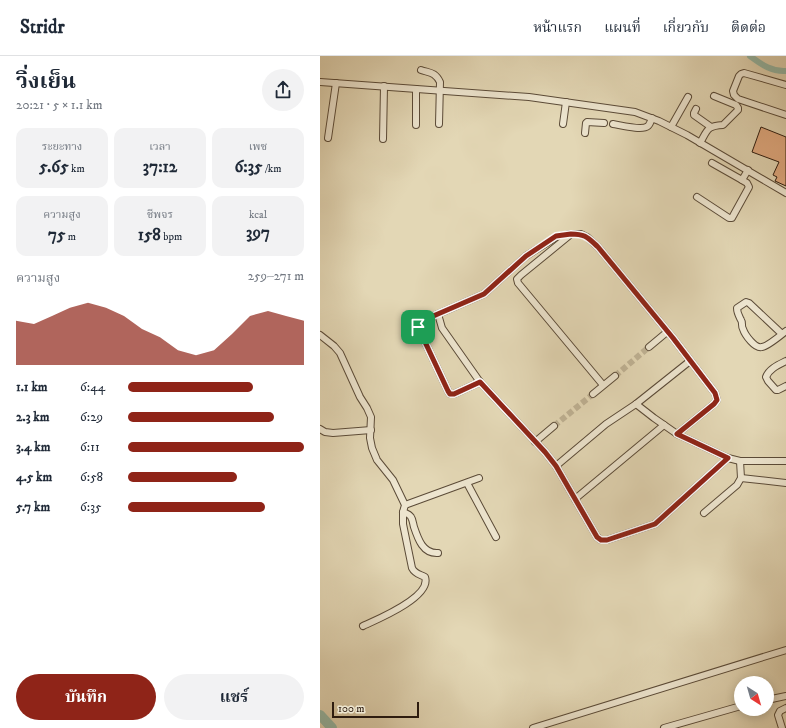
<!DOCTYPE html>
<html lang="th">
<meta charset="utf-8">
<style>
:root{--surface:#fff;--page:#f2f2f3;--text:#1f2937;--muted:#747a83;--line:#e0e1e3;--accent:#8f2418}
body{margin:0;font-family:"IM FELL DW Pica","Noto Serif Thai",serif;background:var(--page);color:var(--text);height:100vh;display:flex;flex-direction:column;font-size:15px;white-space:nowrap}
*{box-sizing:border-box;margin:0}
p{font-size:13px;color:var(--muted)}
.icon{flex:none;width:22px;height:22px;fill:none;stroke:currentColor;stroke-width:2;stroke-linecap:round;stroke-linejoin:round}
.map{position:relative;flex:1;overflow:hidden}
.sheet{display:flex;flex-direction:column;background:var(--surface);width:320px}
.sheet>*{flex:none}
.needle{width:26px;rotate:143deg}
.controls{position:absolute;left:414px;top:620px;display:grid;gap:8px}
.controls a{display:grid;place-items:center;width:40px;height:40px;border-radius:50%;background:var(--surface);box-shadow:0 2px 10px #0003;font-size:20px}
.scale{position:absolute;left:12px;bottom:10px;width:87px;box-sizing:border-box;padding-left:4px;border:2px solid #2e1c0f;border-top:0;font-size:11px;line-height:14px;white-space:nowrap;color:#2e1c0f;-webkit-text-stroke:3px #ede5cf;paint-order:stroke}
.pin{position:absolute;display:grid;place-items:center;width:34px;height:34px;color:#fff;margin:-17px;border-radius:8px;box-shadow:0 2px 6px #0006}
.round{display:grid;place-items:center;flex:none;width:42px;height:42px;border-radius:21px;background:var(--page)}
.summary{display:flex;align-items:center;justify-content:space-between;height:68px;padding:0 16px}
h1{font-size:22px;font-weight:700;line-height:30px}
.figures{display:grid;grid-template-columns:repeat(3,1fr);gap:6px;height:68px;padding:4px 16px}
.figures div{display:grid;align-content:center;border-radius:10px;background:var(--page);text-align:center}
.figures b{font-size:17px;font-weight:700}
.figures small{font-size:11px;font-weight:400}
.figures p{font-size:11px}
.chart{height:112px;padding:8px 16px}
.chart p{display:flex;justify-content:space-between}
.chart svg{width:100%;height:72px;margin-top:4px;fill:var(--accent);opacity:.7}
.action{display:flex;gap:8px;margin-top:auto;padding:8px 16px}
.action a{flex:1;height:46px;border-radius:24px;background:var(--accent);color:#fff;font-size:16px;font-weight:700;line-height:46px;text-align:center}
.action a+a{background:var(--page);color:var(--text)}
ul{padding:0 16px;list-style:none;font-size:13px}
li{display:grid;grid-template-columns:64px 48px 1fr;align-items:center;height:30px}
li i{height:10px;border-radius:5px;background:var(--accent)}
header{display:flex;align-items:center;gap:24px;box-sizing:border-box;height:56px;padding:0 20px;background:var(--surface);border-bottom:1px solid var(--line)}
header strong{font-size:19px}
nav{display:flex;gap:22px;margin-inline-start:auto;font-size:14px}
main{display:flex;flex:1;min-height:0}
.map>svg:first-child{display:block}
</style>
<header>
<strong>Stridr</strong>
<nav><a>หน้าแรก</a><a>แผนที่</a><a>เกี่ยวกับ</a><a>ติดต่อ</a></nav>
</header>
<main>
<section class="sheet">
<div class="summary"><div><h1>วิ่งเย็น</h1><p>20:21 · 5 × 1.1 km</p></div><a class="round"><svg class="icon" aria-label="share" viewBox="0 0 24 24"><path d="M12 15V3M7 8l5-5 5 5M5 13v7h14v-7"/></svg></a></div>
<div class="figures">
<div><p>ระยะทาง</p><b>5.65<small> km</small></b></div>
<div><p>เวลา</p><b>37:12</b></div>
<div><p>เพซ</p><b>6:35<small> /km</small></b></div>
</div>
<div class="figures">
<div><p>ความสูง</p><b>75<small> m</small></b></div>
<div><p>ชีพจร</p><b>158<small> bpm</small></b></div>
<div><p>kcal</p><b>397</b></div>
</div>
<div class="chart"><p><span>ความสูง</span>259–271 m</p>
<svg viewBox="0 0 160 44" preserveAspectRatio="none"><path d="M0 44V17L10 19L20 14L30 9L40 6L50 9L60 14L70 22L80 27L90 35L100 38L110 35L120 25L130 14L140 11L150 14L160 17V44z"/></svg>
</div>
<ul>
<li><b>1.1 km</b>6:44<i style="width:71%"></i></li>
<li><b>2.3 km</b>6:29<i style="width:83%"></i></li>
<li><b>3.4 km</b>6:11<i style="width:100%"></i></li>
<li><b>4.5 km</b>6:58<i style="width:62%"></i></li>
<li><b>5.7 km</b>6:35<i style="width:78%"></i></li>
</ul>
<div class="action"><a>บันทึก</a><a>แชร์</a></div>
</section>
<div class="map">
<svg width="466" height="672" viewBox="0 0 466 672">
<rect width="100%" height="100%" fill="#e3d7b5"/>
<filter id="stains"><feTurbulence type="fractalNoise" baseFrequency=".005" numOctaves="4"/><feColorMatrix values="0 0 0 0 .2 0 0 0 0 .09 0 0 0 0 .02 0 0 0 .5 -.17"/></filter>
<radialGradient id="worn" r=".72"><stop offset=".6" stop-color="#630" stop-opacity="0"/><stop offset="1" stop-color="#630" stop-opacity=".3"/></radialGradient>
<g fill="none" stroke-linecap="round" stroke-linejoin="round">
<path stroke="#96baa8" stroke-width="6" d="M430,0C441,8 451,16 466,15"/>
<path stroke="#96baa8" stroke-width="10" d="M0,659L12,672"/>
</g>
<path fill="#e1aa80" stroke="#2e1c0f" d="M441,71L466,81V130L455,125L457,121L453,119L459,106L432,96Z"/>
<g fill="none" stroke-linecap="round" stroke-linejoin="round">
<g stroke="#bfb294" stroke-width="6" stroke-dasharray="6 3" stroke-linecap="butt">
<path d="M295,320L329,291"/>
<path d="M234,370L273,338"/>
</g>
<defs>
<g id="minor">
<path d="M101,14C110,17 115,16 120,26L119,68"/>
<path d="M0,26L209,41L315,56L339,65L367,79L466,137"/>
<path d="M466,29L424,17L421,18L419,20L413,35L414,39L418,43L466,59"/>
<path d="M376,53L374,57V59L391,71"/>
<path d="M243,68L246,46"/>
<path d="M293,68C300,69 322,75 328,70C330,68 331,65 332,62"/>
<path d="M96,69V33"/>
<path d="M351,71L368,41"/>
<path d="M265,77L266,67L267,66L284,67"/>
<path d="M8,82L16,27"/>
<path d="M63,83L64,30"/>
<path d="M380,87C388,73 387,70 403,69L418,54V52L416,49L394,40"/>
<path d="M392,107L422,124"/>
<path d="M377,141L409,162H412L413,160L429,131L427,127L422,124L428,114"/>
<path d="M250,179L201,219L197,223L198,227L283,329"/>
<path d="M118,258L104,264L99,267L98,271L128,335L130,338H134L160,326"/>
<path d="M462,278L429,247L426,246L417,252C417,257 419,260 421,264C423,267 421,270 423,273C425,279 435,293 442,291C448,290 461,279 466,275"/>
<path d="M0,279L14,290L20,297L40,341L47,352L51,361L50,382L52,392L57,404L73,424L85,449L83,456V468L92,512C95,518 99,518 105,521C112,541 56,564 43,570"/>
<path d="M329,291L347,276"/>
<path d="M466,305C458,309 449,313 446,321L448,325L456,334H458L466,330"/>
<path d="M273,338L295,320"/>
<path d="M316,348L334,362L357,378L408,402L420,405H466"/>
<path d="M344,369L255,443L277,481L281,484H287L335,468L408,402"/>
<path d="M0,373L5,376L13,377L51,374"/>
<path d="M215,386L234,370"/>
<path d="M236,410L286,368L316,348L370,305"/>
<path d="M421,422L466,427"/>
<path d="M147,427L176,481"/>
<path d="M255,443L236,410L225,396L160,326L122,272L118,258L164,238L206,200L236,181L251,178H261L267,181L278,191L353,282L395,337L397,344L394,348L357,378"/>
<path d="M85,449L159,422"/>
<path d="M83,456C86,457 90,459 91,461C93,464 93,468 94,471C98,483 103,498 118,497"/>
<path d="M384,457L417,429L421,422L420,405"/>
<path d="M447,644L466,640"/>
<path d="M213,672L466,594"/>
<path d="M344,672L421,650"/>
<path d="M462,672L458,659L460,655L466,652"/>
</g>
</defs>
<use href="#minor" stroke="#5b4b38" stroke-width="8"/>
<use href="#minor" stroke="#ede5cf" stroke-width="6"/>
</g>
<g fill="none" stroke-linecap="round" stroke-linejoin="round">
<defs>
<path id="route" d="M251,178C266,178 268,182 278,191L353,282L395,337L397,344L394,348L357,378L408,402L335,468L287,484H281L277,481L236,410L225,396L160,326L134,338H130L128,335L98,271L99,267L104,264L164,238L206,200L236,180Z"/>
</defs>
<use href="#route" stroke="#fff" stroke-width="8"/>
<use href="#route" stroke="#8f2418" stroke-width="5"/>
</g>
<rect width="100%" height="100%" filter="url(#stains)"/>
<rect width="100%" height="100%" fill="url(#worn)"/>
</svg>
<div class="controls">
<a><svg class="needle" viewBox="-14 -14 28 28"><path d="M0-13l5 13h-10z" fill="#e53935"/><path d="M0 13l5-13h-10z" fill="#747a83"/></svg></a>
</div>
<div class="scale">100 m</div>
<div class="pin" style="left:98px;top:271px;background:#1e9e55"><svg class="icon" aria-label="arrive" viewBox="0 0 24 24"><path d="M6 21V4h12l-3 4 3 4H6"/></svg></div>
</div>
</main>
